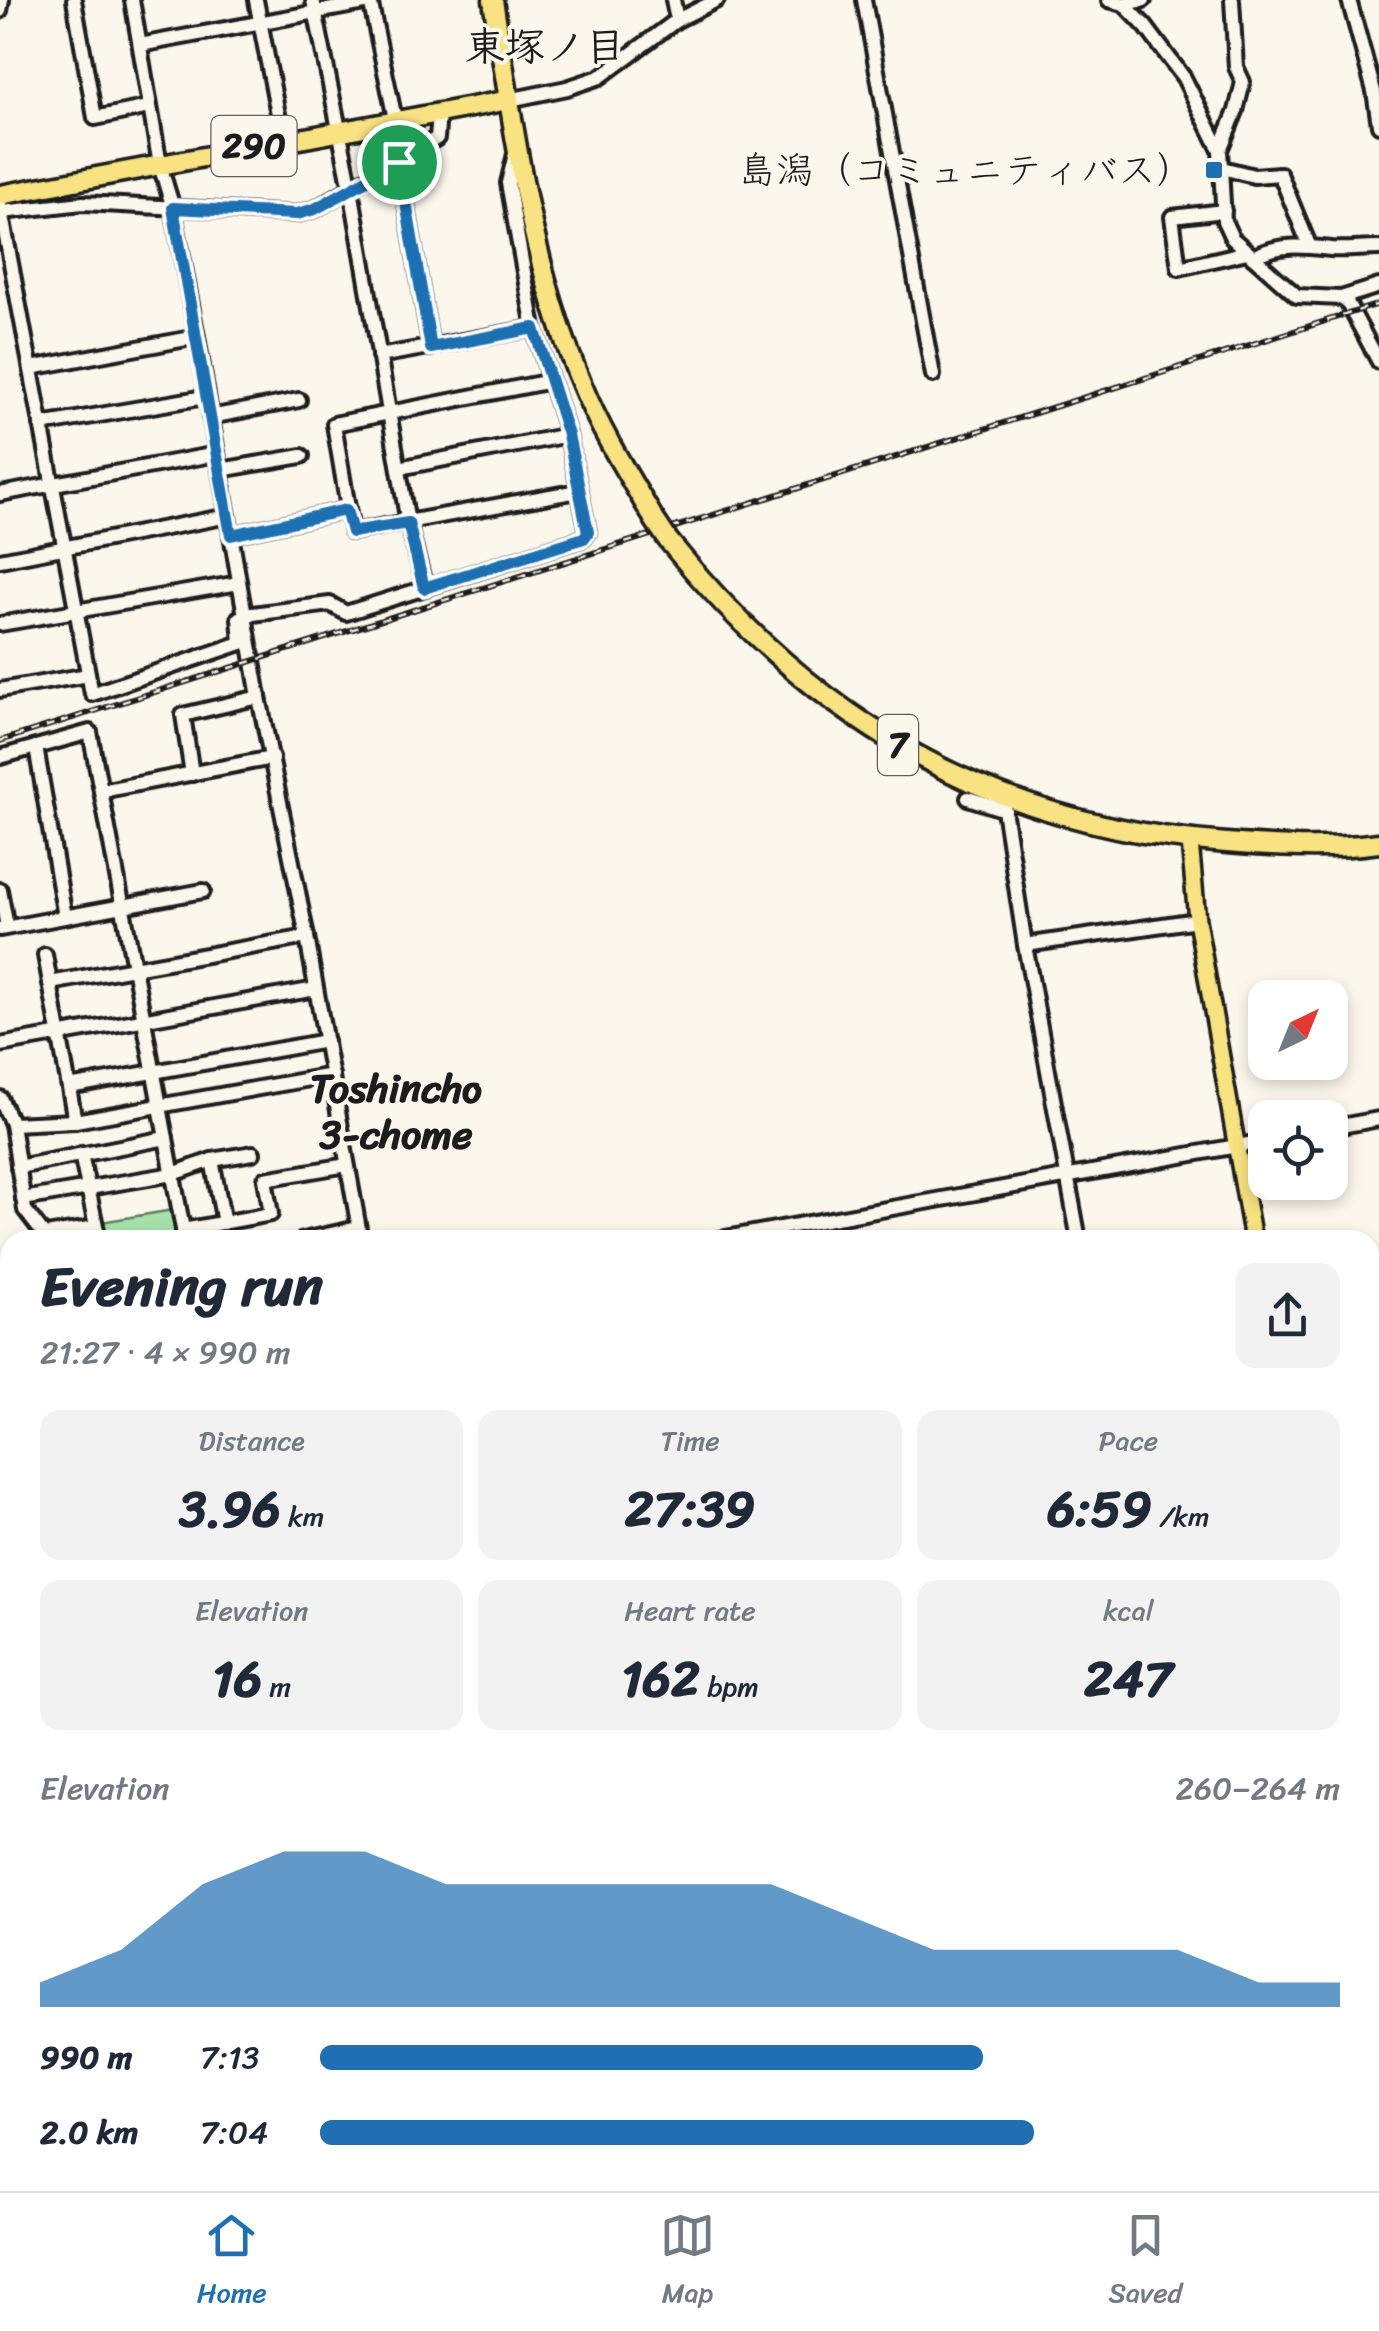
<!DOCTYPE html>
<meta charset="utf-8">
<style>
:root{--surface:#fff;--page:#f2f2f3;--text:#1f2937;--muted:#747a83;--line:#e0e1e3;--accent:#1f6fb2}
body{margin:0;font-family:Sriracha,"Klee One",sans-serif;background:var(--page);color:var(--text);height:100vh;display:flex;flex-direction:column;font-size:38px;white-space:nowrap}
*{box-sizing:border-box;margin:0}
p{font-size:32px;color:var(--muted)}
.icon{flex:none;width:55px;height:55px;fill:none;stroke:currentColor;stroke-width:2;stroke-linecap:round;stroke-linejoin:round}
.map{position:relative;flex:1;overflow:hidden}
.panel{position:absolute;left:0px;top:1230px;width:1380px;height:962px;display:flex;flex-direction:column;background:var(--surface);border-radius:30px 30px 0 0;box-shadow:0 5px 15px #0003}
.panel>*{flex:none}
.needle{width:65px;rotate:43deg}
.controls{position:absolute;left:1248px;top:980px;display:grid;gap:20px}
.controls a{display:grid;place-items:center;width:100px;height:100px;border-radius:20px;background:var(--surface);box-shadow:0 5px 15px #0003;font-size:50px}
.pin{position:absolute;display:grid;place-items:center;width:85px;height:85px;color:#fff;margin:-42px;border:5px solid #fff;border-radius:50%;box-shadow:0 2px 10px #0007}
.round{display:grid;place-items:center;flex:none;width:105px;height:105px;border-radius:20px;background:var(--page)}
.headline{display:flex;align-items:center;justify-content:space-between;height:170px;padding:0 40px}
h1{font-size:55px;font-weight:700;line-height:75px}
.stats{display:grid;grid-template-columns:repeat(3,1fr);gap:15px;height:170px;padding:10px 40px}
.stats div{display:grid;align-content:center;border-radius:20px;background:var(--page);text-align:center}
.stats b{font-size:50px;font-weight:700}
.stats small{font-size:28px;font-weight:400}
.stats p{font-size:28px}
.chart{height:280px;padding:20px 40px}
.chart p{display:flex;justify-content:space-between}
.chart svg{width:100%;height:180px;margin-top:10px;fill:var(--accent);opacity:.7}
ul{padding:0 40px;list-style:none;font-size:32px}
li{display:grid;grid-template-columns:160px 120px 1fr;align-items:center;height:75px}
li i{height:25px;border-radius:12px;background:var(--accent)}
.tab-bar{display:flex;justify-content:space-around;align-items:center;height:140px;border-top:2px solid var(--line);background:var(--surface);font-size:28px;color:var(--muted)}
.tab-bar a{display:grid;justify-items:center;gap:5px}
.tab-bar .current{color:var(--accent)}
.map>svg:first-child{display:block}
</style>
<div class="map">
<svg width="1379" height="2191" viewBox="0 0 1379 2191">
<rect width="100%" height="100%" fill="#fbf7ec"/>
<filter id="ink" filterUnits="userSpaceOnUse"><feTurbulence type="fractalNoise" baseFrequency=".01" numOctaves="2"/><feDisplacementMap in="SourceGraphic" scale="20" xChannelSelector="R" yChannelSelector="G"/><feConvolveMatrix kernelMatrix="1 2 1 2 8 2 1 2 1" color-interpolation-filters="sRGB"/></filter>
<g filter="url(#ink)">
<path fill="#a5e2a9" stroke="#607f62" stroke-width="2.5" d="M173,1210L178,1240H105L101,1222Z"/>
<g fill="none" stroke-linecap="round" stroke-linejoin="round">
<defs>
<g id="minor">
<path d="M74,0L95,118L149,107"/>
<path d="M132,0L160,165L173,208L197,337L259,697L307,937L361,1240"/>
<path d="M256,0L283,140"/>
<path d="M370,0L395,119"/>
<path d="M673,0L677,20"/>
<path d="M864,0L933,375"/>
<path d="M1109,0L1124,4L1146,27L1184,78L1220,150L1224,221L1232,238L1297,296L1341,298L1347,302L1379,362"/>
<path d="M1349,0L1374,91L1379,125"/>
<path d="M1124,4L1144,0"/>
<path d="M0,11L2,0"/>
<path d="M140,45L370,2"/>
<path d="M509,100L567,88L600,77L677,20L717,0"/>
<path d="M1220,150L1236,111L1243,82L1236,67L1232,0"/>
<path d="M399,162L431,348"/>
<path d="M1222,168L1254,176L1280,174L1309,245"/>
<path d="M0,205L92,694L241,643L239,618L245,615L330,604L346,613L425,588L408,523L351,189L313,0"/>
<path d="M1224,211L1172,217L1179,268L1247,252"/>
<path d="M2,212L83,203L297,214L315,209L437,138L439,113"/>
<path d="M1253,257C1279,243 1303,246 1331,249C1346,250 1363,248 1379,248"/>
<path d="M1341,298L1379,286"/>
<path d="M379,356L534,328"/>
<path d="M31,368L197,337"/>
<path d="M551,381L334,424L352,532L578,491"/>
<path d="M210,417L299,400"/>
<path d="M41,425L205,397"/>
<path d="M399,468L568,435"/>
<path d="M220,470L302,456"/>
<path d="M0,494L217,454"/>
<path d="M231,535L346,510"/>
<path d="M0,560L228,516"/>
<path d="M425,588L584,538L588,532L568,435L534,328L508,183L515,154"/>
<path d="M0,624L239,583"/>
<path d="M0,690L88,675"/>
<path d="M36,747L65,917"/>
<path d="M0,757L90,732L185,1240"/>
<path d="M192,774L183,715L259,697"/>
<path d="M101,791L272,758"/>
<path d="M1002,796L1025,945L1079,1240"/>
<path d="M968,798L1005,810"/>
<path d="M0,890L7,927"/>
<path d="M0,929L203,891"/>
<path d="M1025,945L1197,920"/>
<path d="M45,955L75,1121"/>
<path d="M50,983L307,937"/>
<path d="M0,1045L316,989"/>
<path d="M69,1087L326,1041"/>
<path d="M0,1098L12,1124L25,1210L48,1240"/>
<path d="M12,1124L75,1121L332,1075"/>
<path d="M1330,1128L1379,1119"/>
<path d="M81,1154L99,1240"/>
<path d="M212,1160L224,1223"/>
<path d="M18,1167L166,1138"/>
<path d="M23,1199L173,1174L212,1160L253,1153"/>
<path d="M183,1230L271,1214L265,1179L347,1165"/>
<path d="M46,1235L96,1227"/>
<path d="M303,1240L358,1228"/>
<path d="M714,1240L1265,1141"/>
<path d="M0,1453L10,1457"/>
<path d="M0,1546L10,1550"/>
<path d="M1370,1604L1379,1600"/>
<path d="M0,1608L10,1612"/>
<path d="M0,1702L10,1706"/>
<path d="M0,1876L10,1850"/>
<path d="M0,1901L10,1905"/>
<path d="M0,1960L10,1964"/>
<path d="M0,2022L10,2026"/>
<path d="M422,2182L443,2191"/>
<path d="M2,2191L10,2182"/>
<path d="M721,2191L756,2182"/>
</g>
<g id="major">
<path d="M1190,842L1197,920L1253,1240"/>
<path d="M0,1378L10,1382"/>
<path d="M1370,1910L1373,1925L1370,1979"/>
<path d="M1234,2191L1242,2182"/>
</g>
<g id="highway">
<path d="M493,0C514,130 530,262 582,385C601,432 628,475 654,519"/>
<path d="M0,195L509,100"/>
<path d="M668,540C815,722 992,827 1227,843C1278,847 1328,850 1379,843"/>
</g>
</defs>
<use href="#minor" stroke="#1c1c1c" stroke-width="20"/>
<use href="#major" stroke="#1c1c1c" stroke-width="22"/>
<use href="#highway" stroke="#1c1c1c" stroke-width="25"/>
<use href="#minor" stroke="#fbf7ec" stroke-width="12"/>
<use href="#major" stroke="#f8e281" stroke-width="15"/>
<use href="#highway" stroke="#f8e281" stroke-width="18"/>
<defs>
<path id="rail" d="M0,741L1379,304"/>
</defs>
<use href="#rail" stroke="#1c1c1c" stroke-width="6"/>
<use href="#rail" stroke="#fbf7ec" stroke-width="2.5" stroke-dasharray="8" stroke-linecap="butt"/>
<defs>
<path id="highway-bridge" d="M654,519L668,540"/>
</defs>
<use href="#highway-bridge" stroke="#1c1c1c" stroke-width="25" stroke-linecap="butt"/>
<use href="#highway-bridge" stroke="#f8e281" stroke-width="18"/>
</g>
</g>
<g fill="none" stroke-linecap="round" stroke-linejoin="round" filter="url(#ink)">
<defs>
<path id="route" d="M399,162L431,348L534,328L568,435L588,532L584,538L424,588L408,523L352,532L346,510L231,535L173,208L297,214L315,209Z"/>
</defs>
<use href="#route" stroke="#fff" stroke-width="20"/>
<use href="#route" stroke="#1f6fb2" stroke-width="12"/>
</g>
<rect fill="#1f6fb2" stroke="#fbf7ec" stroke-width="4" x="1204" y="160" width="20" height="20" rx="5"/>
<g text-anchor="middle" stroke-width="8" stroke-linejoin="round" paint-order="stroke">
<g fill="#fbf7ec" stroke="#5f5e5a" stroke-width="2.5">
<rect x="211.5" y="116" width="85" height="60" rx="8"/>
<rect x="878" y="715" width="40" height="60" rx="8"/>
</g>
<g font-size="35" font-weight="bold" fill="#1c1c1c">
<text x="254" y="158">290</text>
<text x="898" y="757">7</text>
</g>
<g font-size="38" fill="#1c1c1c" stroke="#fbf7ec" text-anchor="end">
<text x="1194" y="183">島潟（コミュニティバス）</text>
</g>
<g font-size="40" font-weight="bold" fill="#1c1c1c" stroke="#fbf7ec">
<text x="545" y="60">東塚ノ目</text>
<text x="396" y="1102">Toshincho<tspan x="396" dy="46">3-chome</tspan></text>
</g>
</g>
</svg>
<div class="controls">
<a><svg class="needle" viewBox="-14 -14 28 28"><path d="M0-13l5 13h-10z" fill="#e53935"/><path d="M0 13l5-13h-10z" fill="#747a83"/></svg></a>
<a><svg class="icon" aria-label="locate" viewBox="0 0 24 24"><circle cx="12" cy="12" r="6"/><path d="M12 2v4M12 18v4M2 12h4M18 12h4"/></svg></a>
</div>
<div class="pin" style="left:399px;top:162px;background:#1e9e55"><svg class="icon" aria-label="arrive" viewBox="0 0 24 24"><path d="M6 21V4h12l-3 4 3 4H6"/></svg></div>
<section class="panel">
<div class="headline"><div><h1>Evening run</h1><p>21:27 · 4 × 990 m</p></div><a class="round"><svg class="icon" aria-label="share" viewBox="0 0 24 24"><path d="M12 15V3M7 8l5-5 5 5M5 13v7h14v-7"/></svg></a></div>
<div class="stats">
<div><p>Distance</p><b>3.96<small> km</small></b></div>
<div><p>Time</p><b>27:39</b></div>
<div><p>Pace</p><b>6:59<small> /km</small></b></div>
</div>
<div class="stats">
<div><p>Elevation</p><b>16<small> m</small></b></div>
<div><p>Heart rate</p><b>162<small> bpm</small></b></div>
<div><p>kcal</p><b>247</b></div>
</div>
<div class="chart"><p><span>Elevation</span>260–264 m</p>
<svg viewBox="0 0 160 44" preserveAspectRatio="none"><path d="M0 44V38L10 30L20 14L30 6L40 6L50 14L60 14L70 14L80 14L90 14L100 22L110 30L120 30L130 30L140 30L150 38L160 38V44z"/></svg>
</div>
<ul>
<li><b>990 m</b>7:13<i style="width:65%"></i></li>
<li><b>2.0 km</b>7:04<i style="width:70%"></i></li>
</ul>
</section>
</div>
<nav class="tab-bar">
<a class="current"><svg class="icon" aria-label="home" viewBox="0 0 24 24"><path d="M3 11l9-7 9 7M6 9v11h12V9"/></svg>Home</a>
<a><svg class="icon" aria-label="map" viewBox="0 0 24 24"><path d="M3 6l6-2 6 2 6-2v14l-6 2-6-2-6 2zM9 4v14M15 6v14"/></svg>Map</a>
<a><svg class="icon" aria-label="saved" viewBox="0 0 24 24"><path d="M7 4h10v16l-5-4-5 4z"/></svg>Saved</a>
</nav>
